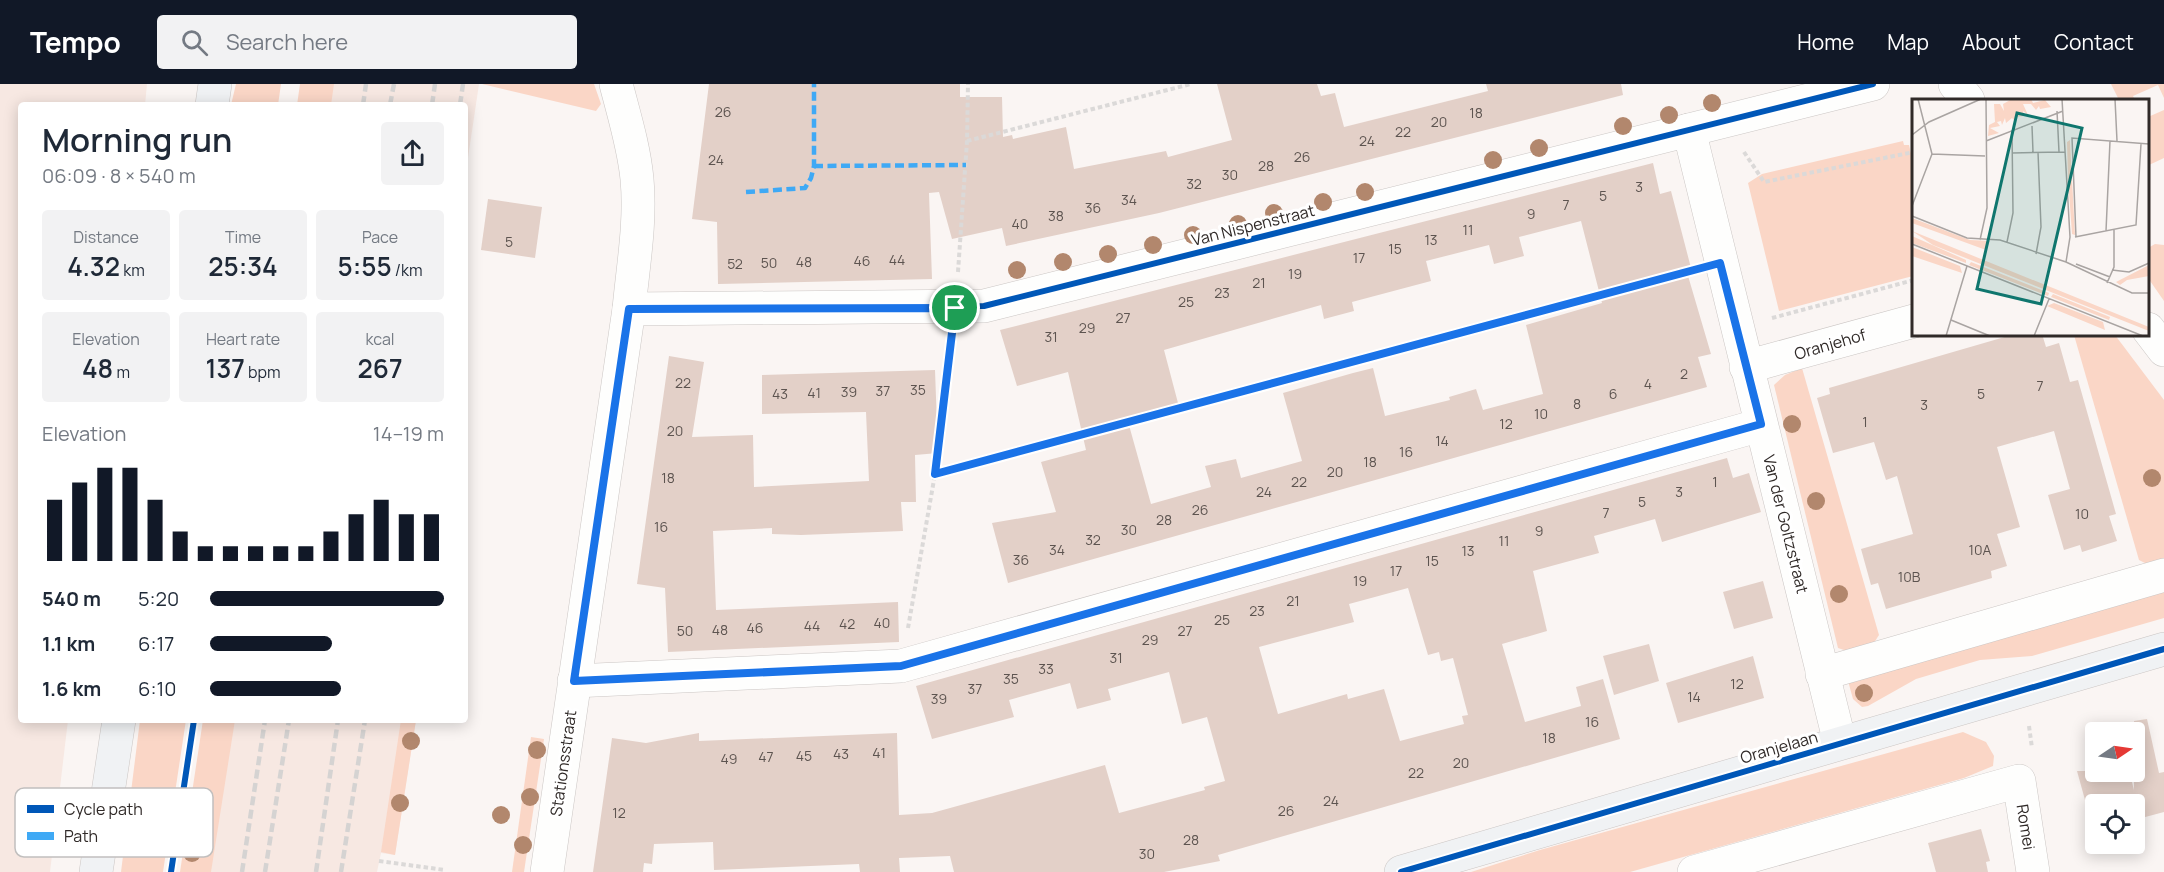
<!DOCTYPE html>
<meta charset="utf-8">
<style>
:root{--surface:#fff;--page:#f2f2f3;--text:#1f2937;--muted:#747a83;--accent:#111827}
body{margin:0;font-family:Manrope,sans-serif;background:var(--page);color:var(--text);height:100vh;display:flex;flex-direction:column;font-size:22px;white-space:nowrap}
*{box-sizing:border-box;margin:0}
p{font-size:20px;color:var(--muted)}
.icon{flex:none;width:33px;height:33px;fill:none;stroke:currentColor;stroke-width:2;stroke-linecap:round;stroke-linejoin:round}
.map{position:relative;flex:1;overflow:hidden}
.side{position:absolute;left:18px;top:18px;width:450px;height:621px;display:flex;flex-direction:column;background:var(--surface);border-radius:6px;box-shadow:0 3px 15px #0003}
.side>*{flex:none}
.needle{width:39px;rotate:77deg}
.tools{position:absolute;left:2085px;top:638px;display:grid;gap:12px}
.tools a{display:grid;place-items:center;width:60px;height:60px;border-radius:6px;background:var(--surface);box-shadow:0 3px 15px #0003;font-size:30px}
.pin{position:absolute;display:grid;place-items:center;width:51px;height:51px;color:#fff;margin:-26px;border:3px solid #fff;border-radius:50%;box-shadow:0 2px 6px #0007}
.round{display:grid;place-items:center;flex:none;width:63px;height:63px;border-radius:6px;background:var(--page)}
.headline{display:flex;align-items:center;justify-content:space-between;height:102px;padding:0 24px}
h1{font-size:33px;font-weight:600;line-height:45px}
.figures{display:grid;grid-template-columns:repeat(3,1fr);gap:9px;height:102px;padding:6px 24px}
.figures div{display:grid;align-content:center;border-radius:6px;background:var(--page);text-align:center}
.figures b{font-size:26px;font-weight:600}
.figures small{font-size:16px;font-weight:400}
.figures p{font-size:16px}
.chart{height:168px;padding:12px 24px}
.chart p{display:flex;justify-content:space-between}
.chart svg{width:100%;height:108px;margin-top:6px;stroke:var(--accent);stroke-width:6}
ul{padding:0 24px;list-style:none;font-size:20px}
li{display:grid;grid-template-columns:96px 72px 1fr;align-items:center;height:45px}
li i{height:15px;border-radius:8px;background:var(--accent)}
header{display:flex;align-items:center;gap:36px;box-sizing:border-box;height:84px;padding:0 30px;background:var(--accent);color:#fff}
header strong{font-size:28px}
nav{display:flex;gap:33px;margin-inline-start:auto;font-size:21px}
.search{width:420px;height:54px;background:var(--page);display:flex;align-items:center;gap:15px;box-sizing:border-box;padding:0 21px;border-radius:6px;color:var(--muted);font-size:22px}
.map>svg:first-child{display:block}
</style>
<header>
<strong>Tempo</strong>
<div class="search"><svg class="icon" aria-label="search" viewBox="0 0 24 24"><circle cx="10" cy="10" r="6"/><path d="M15 15l6 6"/></svg>Search here</div>
<nav><a>Home</a><a>Map</a><a>About</a><a>Contact</a></nav>
</header>
<div class="map">
<svg width="2164" height="788" viewBox="0 0 2164 788">
<rect width="100%" height="100%" fill="#faf5f3"/>
<g fill="#f7e8e2">
<path d="M0,0H147L145,21H21V636H68L50,788H0Z"/>
<path d="M306,0H479L465,94V21H303Z"/>
<path d="M209,636H416L395,771L381,769L377,788H186Z"/>
</g>
<g fill="#fad6c6">
<path d="M236,0H281L278,21H231Z"/>
<path d="M300,0H334L331,21H297Z"/>
<path d="M482,0H594L601,20L596,27Z"/>
<path d="M2111,0H2164V14L2158,1L2133,12L2135,16H2119Z"/>
<path d="M2164,26V74L2149,81L2148,33Z"/>
<path d="M1903,57L1904,61H1909L1914,82L1913,192L1779,227L1748,99L1762,90Z"/>
<path d="M2155,160L2164,161V217L2148,194V164Z"/>
<path d="M2074,251H2115L2164,316V480L2153,483L2139,476Z"/>
<path d="M1802,284L1879,551L1870,565L1850,568L1838,564L1774,301L1785,291Z"/>
<path d="M2164,502V534L2032,572L1980,576L1916,595L1868,622L1862,623L1853,615L1848,597Z"/>
<path d="M140,636H186L163,788H121Z"/>
<path d="M203,636H235L211,788H180Z"/>
<path d="M401,636H416L395,771L381,768Z"/>
<path d="M1963,648L1986,658L1994,672L1993,682L1964,694L1630,788H1471L1540,766Z"/>
<path d="M531,653L544,655L524,788H512Z"/>
</g>
<g fill="#e3d0c8" fill-rule="evenodd">
<path d="M709,0H960V13H1002L1003,53L1012,51L1013,55L1066,43L1074,85L1166,67L1168,73L1232,56L1217,0H1317L1321,12L1335,9L1344,43L1488,7L1486,0H1621L1623,11L1159,129L1006,162L1002,144L952,155L939,108L929,109L932,195L718,200L717,138L692,135Z"/>
<path d="M1653,79L1660,110L1671,107L1691,184L1686,185L1711,270L1698,273L1707,303L1008,499L992,439L1056,428L1041,378L1086,366L1068,288L1017,302L1000,246ZM1581,137L1602,219L1526,241L1543,310L1483,326L1476,305L1449,313L1450,316L1385,332L1373,284L1353,289L1283,309L1302,377L1241,394L1236,375L1205,382L1211,403L1151,420L1127,334L1178,319L1164,266L1321,221L1324,235L1354,227L1352,218L1431,197L1426,177L1489,161L1494,180L1524,172L1519,153Z"/>
<path d="M488,115L542,123L535,174L481,166Z"/>
<path d="M2015,250H2042L2046,263L2059,259L2070,298L2078,296L2116,430L2109,432L2117,457L2082,468L2080,461L2064,466L2048,411L2070,405L2054,347L1997,363L2020,443L1997,450L2007,482L1991,487L1992,494L1886,525L1878,499L1871,501L1861,465L1913,450L1897,392L1886,396L1874,358L1833,369L1817,314L1830,310L1829,304Z"/>
<path d="M669,272L704,278L692,353L753,351L754,403L869,397L866,328L762,330V291L935,286L938,369L915,371L916,418H901L903,447L801,451L772,450V444L713,447L716,526L898,518L899,558L668,568L665,504L637,500Z"/>
<path d="M1727,374L1733,394L1749,389L1761,428L1662,458L1655,435L1594,452L1599,469L1533,487L1547,547L1502,560L1525,638L1581,622L1576,603L1603,595L1620,655L1218,771L1220,777L1164,788H954L950,772L899,774L900,788H860L859,780L714,786L713,758L654,760L652,780L644,779L643,788H593L612,654L646,659L699,649V657L897,649L899,731L932,729L1105,681L1119,729L1205,706L1204,703L1225,697L1207,633L1182,640L1169,588L1108,605L1111,616L1077,625L1070,599L1009,616L1014,633L932,655L916,602ZM1408,504L1428,571L1439,568L1441,577L1453,574L1468,631L1462,632L1464,640L1400,657L1384,605L1348,615L1347,610L1278,630L1259,563L1354,538L1349,520Z"/>
<path d="M1763,497L1773,534L1734,545L1723,508Z"/>
<path d="M1649,560L1659,597L1614,611L1603,572Z"/>
<path d="M1753,572L1764,614L1678,639L1666,599Z"/>
<path d="M2147,635L2159,689L2164,688V728L2134,736V720H2096V732L2090,734L2077,687H2129L2134,706V637Z"/>
<path d="M1981,745L1990,777L1986,778L1988,788H1936L1928,759Z"/>
</g>
<g fill="none" stroke-linecap="round" stroke-linejoin="round">
<defs>
<g id="street">
<path d="M1955,0L1968,16"/>
<path d="M1689,46L1840,659"/>
<path d="M629,225L984,222L1873,0"/>
<path d="M2148,245L2164,266"/>
<path d="M1746,283L1914,237"/>
<path d="M1822,590L2164,491"/>
<path d="M574,597L901,582L1761,341"/>
<path d="M547,788L629,225C633,182 641,138 637,95C634,63 624,31 616,0"/>
<path d="M1694,788L2019,697L2033,788"/>
</g>
<g id="secondary">
<path d="M212,21L215,0"/>
<path d="M96,788L119,636"/>
<path d="M1401,788L2164,565"/>
</g>
</defs>
<use href="#street" stroke="#cbc6c4" stroke-width="34"/>
<use href="#secondary" stroke="#cbc6c4" stroke-width="34"/>
<g stroke="#dbd9d8" stroke-width="4" stroke-dasharray="4.5 3" stroke-linecap="butt">
<path d="M967,57L1191,0"/>
<path d="M1744,68L1764,98L1914,68"/>
<path d="M958,188L967,57L968,0"/>
<path d="M1772,234L1914,196"/>
<path d="M935,390L1687,188"/>
<path d="M908,544L935,390L951,258"/>
<path d="M2029,642L2032,664"/>
<path d="M379,777L445,786"/>
</g>
<use href="#street" stroke="#fefefd" stroke-width="33"/>
<use href="#secondary" stroke="#f0f2f4" stroke-width="33"/>
<g stroke="#d5d3d2" stroke-width="4.5" stroke-dasharray="9 4.5" stroke-linecap="butt">
<path d="M363,21L366,0"/>
<path d="M390,21L394,0"/>
<path d="M432,21L435,0"/>
<path d="M460,21L463,0"/>
<path d="M242,788L265,636"/>
<path d="M265,788L289,636"/>
<path d="M316,788L338,636"/>
<path d="M341,788L365,636"/>
</g>
<g stroke="#3fa9f5" stroke-width="4.5" stroke-dasharray="9 4.5" stroke-linecap="butt">
<path d="M814,82L966,81"/>
<path d="M746,108L805,104L811,94L814,82V0"/>
</g>
<defs>
<g id="cycleway">
<path d="M629,225L984,222L1873,0"/>
<path d="M171,788L194,636"/>
<path d="M1401,788L2164,565"/>
</g>
</defs>
<use href="#cycleway" stroke="#fff" stroke-width="10"/>
<use href="#cycleway" stroke="#0057b8" stroke-width="6"/>
</g>
<g fill="#b2876d">
<circle cx="1712" cy="19" r="9"/>
<circle cx="1669" cy="31" r="9"/>
<circle cx="1623" cy="42" r="9"/>
<circle cx="1539" cy="64" r="9"/>
<circle cx="1493" cy="76" r="9"/>
<circle cx="1365" cy="108" r="9"/>
<circle cx="1323" cy="118" r="9"/>
<circle cx="1274" cy="129" r="9"/>
<circle cx="1238" cy="140" r="9"/>
<circle cx="1193" cy="151" r="9"/>
<circle cx="1153" cy="161" r="9"/>
<circle cx="1108" cy="170" r="9"/>
<circle cx="1063" cy="178" r="9"/>
<circle cx="1017" cy="186" r="9"/>
<circle cx="1792" cy="340" r="9"/>
<circle cx="2152" cy="394" r="9"/>
<circle cx="1816" cy="417" r="9"/>
<circle cx="1839" cy="510" r="9"/>
<circle cx="1864" cy="609" r="9"/>
<circle cx="411" cy="657" r="9"/>
<circle cx="537" cy="666" r="9"/>
<circle cx="530" cy="713" r="9"/>
<circle cx="400" cy="719" r="9"/>
<circle cx="501" cy="731" r="9"/>
<circle cx="523" cy="761" r="9"/>
<circle cx="192" cy="769" r="9"/>
</g>
<g fill="none" stroke-linecap="round" stroke-linejoin="round">
<defs>
<path id="route" d="M1720,179L1761,340L901,582L574,597L629,225L955,224L935,390Z"/>
</defs>
<use href="#route" stroke="#fff" stroke-width="12"/>
<use href="#route" stroke="#1a73e8" stroke-width="8"/>
</g>
<g text-anchor="middle" stroke-width="6" stroke-linejoin="round" paint-order="stroke">
<g font-size="14" fill="#5d5450">
<text x="723" y="33">26</text>
<text x="1476" y="34">18</text>
<text x="1439" y="43">20</text>
<text x="1403" y="53">22</text>
<text x="1367" y="62">24</text>
<text x="1302" y="78">26</text>
<text x="716" y="81">24</text>
<text x="1266" y="87">28</text>
<text x="1230" y="96">30</text>
<text x="1194" y="105">32</text>
<text x="1639" y="108">3</text>
<text x="1603" y="117">5</text>
<text x="1129" y="121">34</text>
<text x="1566" y="126">7</text>
<text x="1093" y="129">36</text>
<text x="1531" y="135">9</text>
<text x="1056" y="137">38</text>
<text x="1020" y="145">40</text>
<text x="1468" y="151">11</text>
<text x="1431" y="161">13</text>
<text x="509" y="163">5</text>
<text x="1395" y="170">15</text>
<text x="1359" y="179">17</text>
<text x="897" y="181">44</text>
<text x="862" y="182">46</text>
<text x="804" y="183">48</text>
<text x="769" y="184">50</text>
<text x="735" y="185">52</text>
<text x="1295" y="195">19</text>
<text x="1259" y="204">21</text>
<text x="1222" y="214">23</text>
<text x="1186" y="223">25</text>
<text x="1123" y="239">27</text>
<text x="1087" y="249">29</text>
<text x="1051" y="258">31</text>
<text x="1684" y="295">2</text>
<text x="683" y="304">22</text>
<text x="1648" y="305">4</text>
<text x="2040" y="307">7</text>
<text x="918" y="311">35</text>
<text x="883" y="312">37</text>
<text x="849" y="313">39</text>
<text x="814" y="314">41</text>
<text x="780" y="315">43</text>
<text x="1613" y="315">6</text>
<text x="1981" y="315">5</text>
<text x="1577" y="325">8</text>
<text x="1924" y="326">3</text>
<text x="1541" y="335">10</text>
<text x="1865" y="343">1</text>
<text x="1506" y="345">12</text>
<text x="675" y="352">20</text>
<text x="1442" y="362">14</text>
<text x="1406" y="373">16</text>
<text x="1370" y="383">18</text>
<text x="1335" y="393">20</text>
<text x="668" y="399">18</text>
<text x="1299" y="403">22</text>
<text x="1715" y="403">1</text>
<text x="1264" y="413">24</text>
<text x="1679" y="413">3</text>
<text x="1642" y="423">5</text>
<text x="1200" y="431">26</text>
<text x="1606" y="434">7</text>
<text x="2082" y="435">10</text>
<text x="1164" y="441">28</text>
<text x="661" y="448">16</text>
<text x="1129" y="451">30</text>
<text x="1539" y="452">9</text>
<text x="1093" y="461">32</text>
<text x="1504" y="462">11</text>
<text x="1057" y="471">34</text>
<text x="1980" y="471">10A</text>
<text x="1468" y="472">13</text>
<text x="1021" y="481">36</text>
<text x="1432" y="482">15</text>
<text x="1396" y="492">17</text>
<text x="1909" y="498">10B</text>
<text x="1360" y="502">19</text>
<text x="1293" y="522">21</text>
<text x="1257" y="532">23</text>
<text x="1222" y="541">25</text>
<text x="882" y="544">40</text>
<text x="847" y="545">42</text>
<text x="812" y="547">44</text>
<text x="755" y="549">46</text>
<text x="720" y="551">48</text>
<text x="685" y="552">50</text>
<text x="1185" y="552">27</text>
<text x="1150" y="561">29</text>
<text x="1116" y="579">31</text>
<text x="1046" y="590">33</text>
<text x="1011" y="600">35</text>
<text x="1737" y="605">12</text>
<text x="975" y="610">37</text>
<text x="1694" y="618">14</text>
<text x="939" y="620">39</text>
<text x="1592" y="643">16</text>
<text x="1549" y="659">18</text>
<text x="879" y="674">41</text>
<text x="841" y="675">43</text>
<text x="804" y="677">45</text>
<text x="766" y="678">47</text>
<text x="729" y="680">49</text>
<text x="1461" y="684">20</text>
<text x="1416" y="694">22</text>
<text x="1331" y="722">24</text>
<text x="1286" y="732">26</text>
<text x="619" y="734">12</text>
<text x="1191" y="761">28</text>
<text x="1147" y="775">30</text>
</g>
<g font-size="16" fill="#302a28" stroke="#fff">
<text transform="translate(1253 141) rotate(-14)" y="6">Van Nispenstraat</text>
<text transform="translate(1830 260) rotate(-16)" y="6">Oranjehof</text>
<text transform="translate(1786 440) rotate(76)" y="6">Van der Goltzstraat</text>
<text transform="translate(1779 663) rotate(-16)" y="6">Oranjelaan</text>
<text transform="translate(563 679) rotate(-82)" y="6">Stationsstraat</text>
<text transform="translate(2026 743) rotate(81)" y="6">Romei</text>
</g>
</g>
<g transform="translate(1912 15)">
<rect width="237" height="237" fill="#faf5f3"/>
<path d="M100,0H119L121,4L133,1L139,8L128,10L127,7L124,11L119,5H111L116,16L111,12L112,17L103,18V22L100,19L94,24L93,19L90,26L89,22L85,23L88,27L78,29L87,34L76,37L77,26L83,23L82,5H88L92,12L91,5ZM158,41V43L163,136L160,135L156,79L155,43ZM0,119L58,141L78,142L74,151L0,124ZM0,132L237,228V232L21,146ZM0,137L54,161V164L0,144ZM0,148L48,167L50,174L0,157ZM59,163L137,194L136,197L57,166ZM237,166V177L215,181L208,186L204,183ZM141,195L198,218L197,221L139,198ZM142,204L191,223L193,231L135,207Z" fill="#fad6c6"/>
<path fill="none" stroke="#a9a4a2" stroke-width="1.5" d="M150,0L158,138L154,163M203,0L205,42M145,12L147,53M120,27L121,53M0,36L17,23L69,0M74,42L151,12M100,54L153,53M20,55L73,57M0,107L20,55L6,0M0,117L55,139L88,141L154,163L220,194H237M194,132L198,42M163,138L224,126L229,45M164,138L160,39L237,45M68,141L75,109L74,0M95,143L101,114L100,32M0,145L231,237M124,155L129,128L126,53M164,165L198,178M200,171L217,173L237,164M195,184L202,168V130M39,221L78,237M34,237L55,167M122,237L137,200"/>
<path fill="#0f766e" fill-opacity="0.15" stroke="#0f766e" stroke-width="3" d="M105,14L170,29L129,205L65,190Z"/>
<rect width="237" height="237" fill="none" stroke="#302a28" stroke-width="3"/>
</g>
<rect x="15" y="704" width="198" height="69" rx="9" fill="#fff" stroke="#c1bfbe" stroke-width="1.5"/>
<rect x="27" y="721" width="27" height="8" fill="#0057b8"/>
<rect x="27" y="748" width="27" height="8" fill="#3fa9f5"/>
<g font-size="16" fill="#302a28">
<text x="64" y="731">Cycle path</text>
<text x="64" y="758">Path</text>
</g>
</svg>
<div class="tools">
<a><svg class="needle" viewBox="-14 -14 28 28"><path d="M0-13l5 13h-10z" fill="#e53935"/><path d="M0 13l5-13h-10z" fill="#747a83"/></svg></a>
<a><svg class="icon" aria-label="locate" viewBox="0 0 24 24"><circle cx="12" cy="12" r="6"/><path d="M12 2v4M12 18v4M2 12h4M18 12h4"/></svg></a>
</div>
<div class="pin" style="left:955px;top:224px;background:#1e9e55"><svg class="icon" aria-label="arrive" viewBox="0 0 24 24"><path d="M6 21V4h12l-3 4 3 4H6"/></svg></div>
<section class="side">
<div class="headline"><div><h1>Morning run</h1><p>06:09 · 8 × 540 m</p></div><a class="round"><svg class="icon" aria-label="share" viewBox="0 0 24 24"><path d="M12 15V3M7 8l5-5 5 5M5 13v7h14v-7"/></svg></a></div>
<div class="figures">
<div><p>Distance</p><b>4.32<small> km</small></b></div>
<div><p>Time</p><b>25:34</b></div>
<div><p>Pace</p><b>5:55<small> /km</small></b></div>
</div>
<div class="figures">
<div><p>Elevation</p><b>48<small> m</small></b></div>
<div><p>Heart rate</p><b>137<small> bpm</small></b></div>
<div><p>kcal</p><b>267</b></div>
</div>
<div class="chart"><p><span>Elevation</span>14–19 m</p>
<svg viewBox="0 0 160 44" preserveAspectRatio="none"><path d="M5 44V19M15 44V12M25 44V6M35 44V6M45 44V19M55 44V32M65 44V38M75 44V38M85 44V38M95 44V38M105 44V38M115 44V32M125 44V25M135 44V19M145 44V25M155 44V25"/></svg>
</div>
<ul>
<li><b>540 m</b>5:20<i style="width:100%"></i></li>
<li><b>1.1 km</b>6:17<i style="width:52%"></i></li>
<li><b>1.6 km</b>6:10<i style="width:56%"></i></li>
</ul>
</section>
</div>
